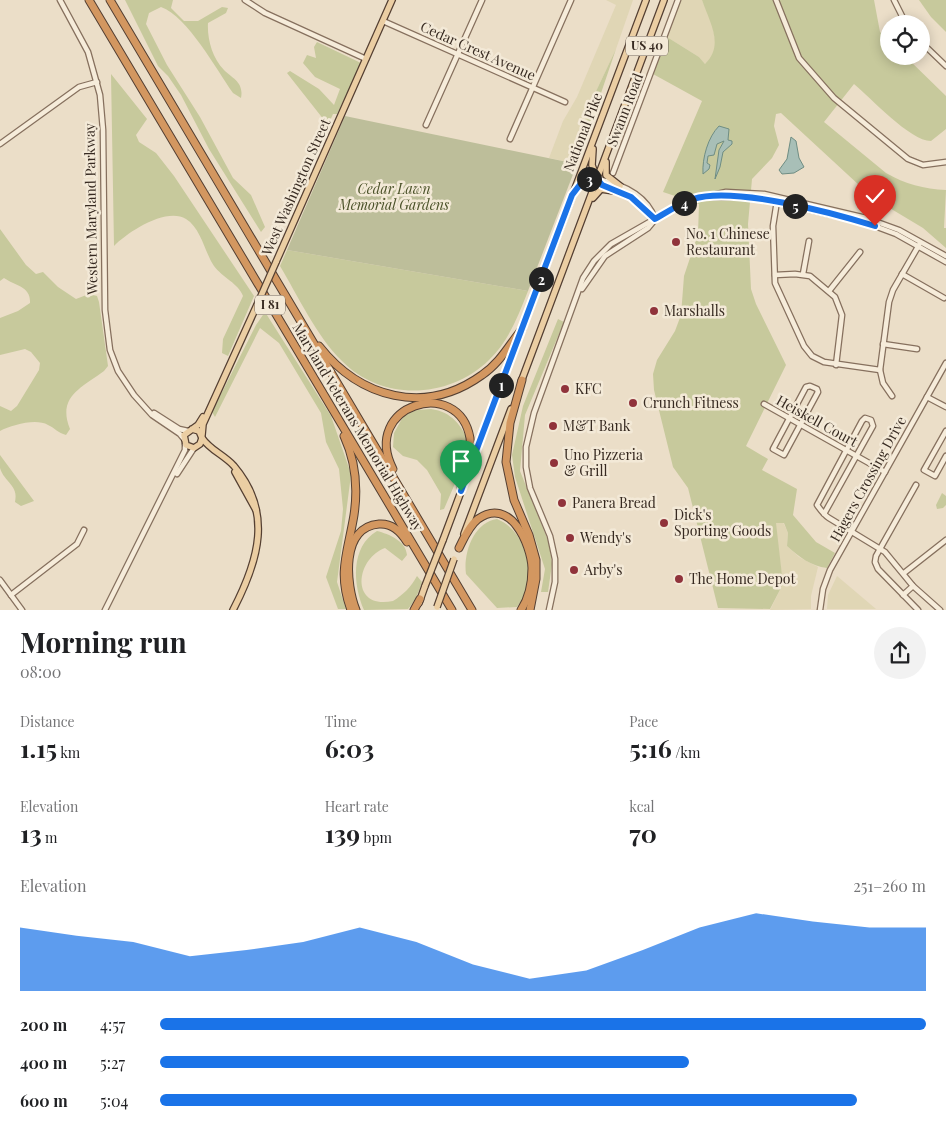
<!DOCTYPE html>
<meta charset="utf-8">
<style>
:root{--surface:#fff;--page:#f2f2f2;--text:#202124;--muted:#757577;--accent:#1a73e8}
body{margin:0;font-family:"Playfair Display",serif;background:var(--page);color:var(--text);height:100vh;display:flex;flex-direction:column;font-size:19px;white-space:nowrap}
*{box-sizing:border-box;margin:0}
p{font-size:16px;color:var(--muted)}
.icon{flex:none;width:28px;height:28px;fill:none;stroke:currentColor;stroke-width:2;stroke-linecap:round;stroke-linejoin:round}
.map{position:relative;height:610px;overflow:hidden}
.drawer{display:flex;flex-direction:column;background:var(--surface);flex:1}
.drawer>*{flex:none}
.fabs{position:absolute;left:880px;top:15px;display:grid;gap:10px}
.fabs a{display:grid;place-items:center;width:50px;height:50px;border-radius:50%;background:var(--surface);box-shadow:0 2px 12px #0003;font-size:25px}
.pin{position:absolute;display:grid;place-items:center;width:42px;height:42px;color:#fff;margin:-51px -21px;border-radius:50% 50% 50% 0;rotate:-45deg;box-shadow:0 0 5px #0007}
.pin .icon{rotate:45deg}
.km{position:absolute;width:25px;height:25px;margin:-12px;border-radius:50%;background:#222;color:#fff;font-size:14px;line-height:25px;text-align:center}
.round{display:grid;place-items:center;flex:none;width:52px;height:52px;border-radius:26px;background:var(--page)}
.summary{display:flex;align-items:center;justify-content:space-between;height:85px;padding:0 20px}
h1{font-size:28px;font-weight:700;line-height:38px}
.figures{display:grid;grid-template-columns:repeat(3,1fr);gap:8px;height:85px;padding:5px 20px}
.figures div{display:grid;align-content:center}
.figures b{font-size:25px;font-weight:700}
.figures small{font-size:14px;font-weight:400}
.figures p{font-size:14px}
.chart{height:140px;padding:10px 20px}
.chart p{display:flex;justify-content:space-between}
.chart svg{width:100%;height:90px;margin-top:5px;fill:var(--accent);opacity:.7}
ul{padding:0 20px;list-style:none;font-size:16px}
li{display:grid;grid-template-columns:80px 60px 1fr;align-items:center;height:38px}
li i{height:12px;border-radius:6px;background:var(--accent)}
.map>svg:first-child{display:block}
</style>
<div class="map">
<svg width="946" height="610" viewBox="0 0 946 610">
<rect width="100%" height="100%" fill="#ebdec8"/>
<g fill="#e0d6b5">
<path d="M606,0H633L616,49L590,104L587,121L577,145L579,150L577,164L549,158L563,121L577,97L616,5Z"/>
<path d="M681,0H702L712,22L716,45L712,57L705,64L699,57L667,37Z"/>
<path d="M783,522L788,533L787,546L799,557L818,567L811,596V609L770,610L783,584L775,523Z"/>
<path d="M837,576L876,609H827L828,595Z"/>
</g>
<g fill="#c7c99c">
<path d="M125,0H173L171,8L184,21H198L222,7L228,8L226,13L208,23C207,38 212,58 224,70C233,79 244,82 241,98L233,93C216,69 188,17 161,7L149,13L146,24L167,65L200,117L233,178L251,195L265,227L261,232L209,149L181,95L168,76L158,66Z"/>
<path d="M702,0H874L880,32L889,41V56H905L946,96V129L931,141C910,141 871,98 854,84L824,122L886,173C905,184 924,189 946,190L944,228H946V248L923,228L873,198L781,113L776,114L774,126L779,145L772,158L752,179L748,224L751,289L756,304L786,365L746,446L768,459L762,470L797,489L793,515L816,542L835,553L827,568C811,566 799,557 787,546L788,533L784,523H776L783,584L770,609L718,608L688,488L673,467L654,390L653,374L657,360L675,331L681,315L684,276L698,234L699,204L663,192L702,101L653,74L667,37L699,57L705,64C725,45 709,21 702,0Z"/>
<path d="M919,0H946V32L931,17Z"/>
<path d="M317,42L361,63L337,114H333L328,125L287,73L290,71L319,89L334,105L340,89L315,77L303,63L307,55L316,58L314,47Z"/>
<path d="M616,49L583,146L579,150L577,145L587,121L590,104Z"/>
<path d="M111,74L147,119L136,135L139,142L156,153L174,176L254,296L228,356L222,353L223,339L243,296C239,284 222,277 214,266C205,253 201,228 186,219C166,207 128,232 114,246Z"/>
<path d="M0,229L26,265L36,274L43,272L58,287L76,299L89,294L97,296L99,302L108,366L104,371C81,388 57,397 70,429L66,435C58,433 55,428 48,425C36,418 12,425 0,431V406L11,411L17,406L39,370L40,363L31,352L25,349L0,355V318L18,311L30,303C31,286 15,286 4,278L0,281Z"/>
<path d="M287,250L528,291C518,316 509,341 489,360C449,399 382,402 342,361C317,337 298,296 280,266Z"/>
<path d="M265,312L331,416L349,468L351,475L337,582L346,609H338L326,577L341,531L343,509L339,469L326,442L321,413L279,343L260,328L215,417L212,412L256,325Z"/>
<path d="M558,319L564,322L525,415L520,471L549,543L552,564L548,592H541L545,569L515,477L512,455L523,406Z"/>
<path d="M431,409C452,412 461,425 470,444L466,458L444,509L440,510L441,494L427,470L417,460L403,456L393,447L394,433L404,415L417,410Z"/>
<path d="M0,455L34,501L21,506L15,502C19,485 4,482 0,468C0,464 0,459 0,455Z"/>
<path d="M942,493L946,496V505L943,508L937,509L936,505Z"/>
<path d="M497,519C524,530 534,567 526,594C524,599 519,603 517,607L497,608L466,574C463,553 474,522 497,519Z"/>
<path d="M377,531C389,534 406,541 407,555L402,561L385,548C355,559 350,610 393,601C403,595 411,587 417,576L422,582C419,592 415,601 408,609L364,610C353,585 350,547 377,531Z"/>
</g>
<path fill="#bdbe9a" d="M345,116L577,164L528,291L287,250Z"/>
<g fill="#a8bfb7" stroke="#6f8d83">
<path d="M719,126L729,129L728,140L732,141V144L723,152L720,167L715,179L719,150L724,141L717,144L714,155L708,156L707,163L710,165L709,169L703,174C702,158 708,137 719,126Z"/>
<path d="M791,137L796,141L799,158L804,167L794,173L782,174L779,170L787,159Z"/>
</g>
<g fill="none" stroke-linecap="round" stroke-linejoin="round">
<defs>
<g id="minor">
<path d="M60,0L88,52L100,95L103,130L105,310L110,350L118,371L134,395L152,415L180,434L184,439"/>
<path d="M245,0L265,13L366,59"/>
<path d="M776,0L799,58L834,98L908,159L923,165L946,162"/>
<path d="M894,0L906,24"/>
<path d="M383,21L565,102"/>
<path d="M921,42L946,66"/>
<path d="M426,125L482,0"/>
<path d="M510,139L571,0"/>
<path d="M0,144L79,87L97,82"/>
<path d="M613,173L678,0"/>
<path d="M597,179C622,184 646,194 655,219"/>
<path d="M598,180L602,185L631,197L654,218"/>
<path d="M711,197H753L864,222L896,234L946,262"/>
<path d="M777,201L773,226L775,283L804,346L812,356L824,362L880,370"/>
<path d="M803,274L809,241"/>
<path d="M902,274L944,298"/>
<path d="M775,275L795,274L810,276L835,297L842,315L836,365"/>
<path d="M582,289L605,256L648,228L653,222"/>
<path d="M829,291L860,252"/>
<path d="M883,344L917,349"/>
<path d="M810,386L817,389L818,392L784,455L773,449L806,387Z"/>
<path d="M892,396L883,383L880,370L889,302L893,290L919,245"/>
<path d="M927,397L946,407"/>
<path d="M764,404L885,472"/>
<path d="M154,413L179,429L188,431"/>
<path d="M946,431L924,470L935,476L946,456"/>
<path d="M177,474L194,448"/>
<path d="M916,485L876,556L875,562L878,569L918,610"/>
<path d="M824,514L873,426L871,420L865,418L862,421L817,505C820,509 824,515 829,518L885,552L913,586L940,610"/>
<path d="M904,573L946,540"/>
<path d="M0,580L22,610"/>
<path d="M11,595L77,544L84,530"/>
<path d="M903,595L913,586"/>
<path d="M105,610L185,450V444"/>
<path d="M549,610L555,582V559L550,536L530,488L526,467V447L534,413L583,278L594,261L611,244L681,204L695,199L726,192L764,194L866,218L899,230L946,256"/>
<path d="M820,610L823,589L830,570L946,363"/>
</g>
<g id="major">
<path d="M593,149L592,165L597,179"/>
<path d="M606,162V175L620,186"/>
<path d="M577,187L587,179H597"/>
<path d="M593,198L601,189L614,191"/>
<path d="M276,262L392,0"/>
<path d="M521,382L664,0"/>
<path d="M192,429L199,431L202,438L200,444L194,448L186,445L184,435L198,425L203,417"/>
<path d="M202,435L203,424L257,305"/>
<path d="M202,438C210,450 224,455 234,466C273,512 259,560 233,610"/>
<path d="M235,472L256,510"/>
<path d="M466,478L646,0"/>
<path d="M464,534L511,409"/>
<path d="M443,540L462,489"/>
<path d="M419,603L425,586"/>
</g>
<g id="highway">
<path d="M89,0L452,610"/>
<path d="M110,0L472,610"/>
<path d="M319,346C360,398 425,416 482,375C500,363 509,345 522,329"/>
<path d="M522,380L510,423L506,462L514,500L529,535L536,560V579L530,610"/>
<path d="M344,436C356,462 358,488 354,515C348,552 337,572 351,610"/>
<path d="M393,469C360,405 459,375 470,438C473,457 461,473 461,491"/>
<path d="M459,548C464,538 469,526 478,519C510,496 531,544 532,568C532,583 529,598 521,610"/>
<path d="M356,610C346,585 340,527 379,524C392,523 401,532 407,542"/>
<path d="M414,610L420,599"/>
</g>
</defs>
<use href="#minor" stroke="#86705e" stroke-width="7"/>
<use href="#major" stroke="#543f32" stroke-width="8"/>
<use href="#highway" stroke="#543f32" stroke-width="9"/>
<use href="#minor" stroke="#f6ecda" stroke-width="4.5"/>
<use href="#major" stroke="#ebcea3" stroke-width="5.5"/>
<use href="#highway" stroke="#d39760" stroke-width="7"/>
<defs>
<g id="major-bridge">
<path d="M257,305L276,262"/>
<path d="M425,586L443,540"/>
<path d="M437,607L454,559"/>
</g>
</defs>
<use href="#major-bridge" stroke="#543f32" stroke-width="8" stroke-linecap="butt"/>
<use href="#major-bridge" stroke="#ebcea3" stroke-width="5.5"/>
</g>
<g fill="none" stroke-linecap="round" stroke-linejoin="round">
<defs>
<path id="route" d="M461,491L572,195L582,182L597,179L602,185L631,197L655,219C667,212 679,204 693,199C734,186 833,213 875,226"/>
</defs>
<use href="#route" stroke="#fff" stroke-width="10"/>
<use href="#route" stroke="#1a73e8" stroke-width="6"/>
</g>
<g fill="#90333b" stroke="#f3e9d7" stroke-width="2">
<circle cx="676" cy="242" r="5"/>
<circle cx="654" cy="311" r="5"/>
<circle cx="565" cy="389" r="5"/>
<circle cx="633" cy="403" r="5"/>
<circle cx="553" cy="426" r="5"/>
<circle cx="554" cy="463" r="5"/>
<circle cx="562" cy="503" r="5"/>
<circle cx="664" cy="523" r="5"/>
<circle cx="570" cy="538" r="5"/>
<circle cx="574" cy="570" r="5"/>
<circle cx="679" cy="579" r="5"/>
</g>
<g text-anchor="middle" stroke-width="5" stroke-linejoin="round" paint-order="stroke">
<g fill="#f3e9d7" stroke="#6f6358" stroke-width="1">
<rect x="626" y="36.5" width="42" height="19" rx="4"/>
<rect x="255" y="295.5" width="30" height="19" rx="4"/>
</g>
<g font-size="12" font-weight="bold" fill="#372a21">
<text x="647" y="50">US 40</text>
<text x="270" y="309">I 81</text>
</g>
<g font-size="14" fill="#372a21" stroke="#f3e9d7">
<text transform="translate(478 51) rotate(24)" y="5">Cedar Crest Avenue</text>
<text transform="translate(625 110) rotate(-69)" y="5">Swann Road</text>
<text transform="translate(583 132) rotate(-69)" y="5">National Pike</text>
<text transform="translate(296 187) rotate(-66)" y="5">West Washington Street</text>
<text transform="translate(91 209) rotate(-91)" y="5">Western Maryland Parkway</text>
<text transform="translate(817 421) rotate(29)" y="5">Heiskell Court</text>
<text transform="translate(358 427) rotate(59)" y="5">Maryland Veterans Memorial Highway</text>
<text transform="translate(868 479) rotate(-61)" y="5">Hagers Crossing Drive</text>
</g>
<g font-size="14" font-style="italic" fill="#4b5229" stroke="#f3e9d7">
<text x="394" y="194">Cedar Lawn<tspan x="394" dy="16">Memorial Gardens</tspan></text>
</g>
<g font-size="14" fill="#372a21" stroke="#f3e9d7" text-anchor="start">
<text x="686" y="239">No. 1 Chinese<tspan x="686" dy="16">Restaurant</tspan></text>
<text x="664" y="316">Marshalls</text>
<text x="575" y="394">KFC</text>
<text x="643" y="408">Crunch Fitness</text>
<text x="563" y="431">M&amp;T Bank</text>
<text x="564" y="460">Uno Pizzeria<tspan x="564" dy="16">&amp; Grill</tspan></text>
<text x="572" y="508">Panera Bread</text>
<text x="674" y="520">Dick's<tspan x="674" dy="16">Sporting Goods</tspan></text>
<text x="580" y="543">Wendy's</text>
<text x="584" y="575">Arby's</text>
<text x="689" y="584">The Home Depot</text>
</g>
</g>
</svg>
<div class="fabs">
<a><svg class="icon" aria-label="locate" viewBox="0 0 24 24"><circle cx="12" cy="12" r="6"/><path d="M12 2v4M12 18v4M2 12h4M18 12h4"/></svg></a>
</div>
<div class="pin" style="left:461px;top:491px;background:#1e9e55"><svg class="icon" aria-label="arrive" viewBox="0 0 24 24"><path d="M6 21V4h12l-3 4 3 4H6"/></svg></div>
<div class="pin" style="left:875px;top:226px;background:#d93025"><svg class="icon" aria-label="check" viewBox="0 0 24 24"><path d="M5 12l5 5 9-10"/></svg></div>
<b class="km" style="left:501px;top:385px">1</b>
<b class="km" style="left:541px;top:279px">2</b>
<b class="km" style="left:589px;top:179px">3</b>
<b class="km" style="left:684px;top:203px">4</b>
<b class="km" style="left:795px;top:206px">5</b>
</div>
<section class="drawer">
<div class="summary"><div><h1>Morning run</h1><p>08:00</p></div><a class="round"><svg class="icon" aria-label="share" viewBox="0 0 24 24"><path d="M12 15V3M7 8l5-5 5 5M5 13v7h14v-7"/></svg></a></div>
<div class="figures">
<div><p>Distance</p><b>1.15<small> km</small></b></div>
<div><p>Time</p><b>6:03</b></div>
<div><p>Pace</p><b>5:16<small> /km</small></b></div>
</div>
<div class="figures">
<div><p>Elevation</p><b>13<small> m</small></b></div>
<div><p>Heart rate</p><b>139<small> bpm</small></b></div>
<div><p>kcal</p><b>70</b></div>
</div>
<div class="chart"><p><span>Elevation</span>251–260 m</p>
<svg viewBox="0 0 160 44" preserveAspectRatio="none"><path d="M0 44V13L10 17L20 20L30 27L40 24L50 20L60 13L70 20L80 31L90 38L100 34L110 24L120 13L130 6L140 10L150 13L160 13V44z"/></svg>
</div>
<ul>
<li><b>200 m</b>4:57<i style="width:100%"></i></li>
<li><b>400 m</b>5:27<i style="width:69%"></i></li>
<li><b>600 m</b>5:04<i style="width:91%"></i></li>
</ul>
</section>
